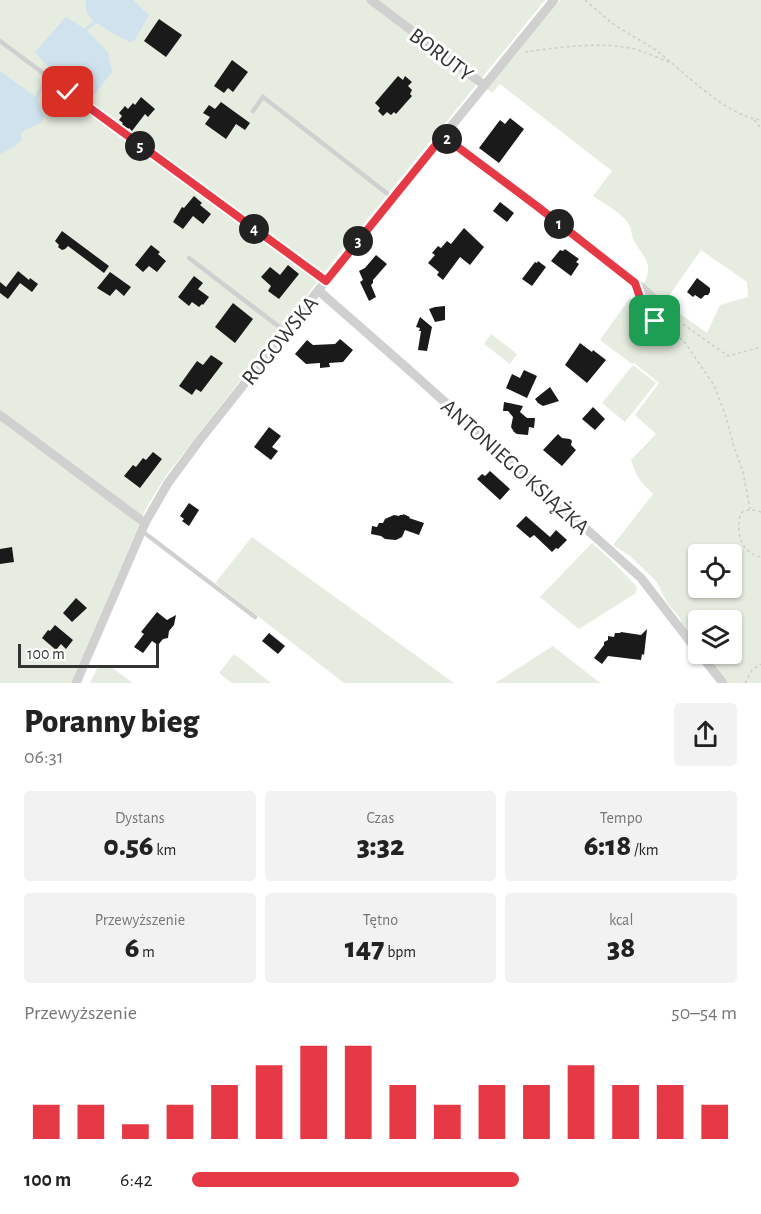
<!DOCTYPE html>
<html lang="pl">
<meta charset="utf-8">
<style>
:root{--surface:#fff;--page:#f2f2f2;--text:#222;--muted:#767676;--accent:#e63946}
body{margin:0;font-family:"Alegreya Sans",sans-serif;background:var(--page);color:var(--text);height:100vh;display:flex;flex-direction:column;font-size:22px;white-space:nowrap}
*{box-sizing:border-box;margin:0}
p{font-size:20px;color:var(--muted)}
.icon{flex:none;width:33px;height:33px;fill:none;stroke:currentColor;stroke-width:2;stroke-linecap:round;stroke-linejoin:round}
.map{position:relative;height:683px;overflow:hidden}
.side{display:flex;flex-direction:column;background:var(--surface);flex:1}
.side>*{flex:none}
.tools{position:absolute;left:688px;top:544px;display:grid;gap:12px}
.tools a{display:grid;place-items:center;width:54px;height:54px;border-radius:6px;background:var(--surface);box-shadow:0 2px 4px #0004;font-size:30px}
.scale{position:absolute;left:18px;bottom:15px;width:141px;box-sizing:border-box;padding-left:6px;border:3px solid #333;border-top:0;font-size:16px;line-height:21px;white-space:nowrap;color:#333;-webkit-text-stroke:4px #fff;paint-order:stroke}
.pin{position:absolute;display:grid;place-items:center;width:51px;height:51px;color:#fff;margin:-26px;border-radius:12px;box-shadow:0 3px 9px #0006}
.km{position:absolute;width:30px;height:30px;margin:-15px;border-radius:50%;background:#222;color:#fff;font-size:16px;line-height:30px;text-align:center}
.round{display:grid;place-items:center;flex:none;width:63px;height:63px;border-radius:6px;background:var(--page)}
.headline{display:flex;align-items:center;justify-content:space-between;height:102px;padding:0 24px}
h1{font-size:33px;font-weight:800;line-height:45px}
.stats{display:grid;grid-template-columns:repeat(3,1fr);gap:9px;height:102px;padding:6px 24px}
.stats div{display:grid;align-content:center;border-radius:6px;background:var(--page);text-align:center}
.stats b{font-size:30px;font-weight:800}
.stats small{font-size:16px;font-weight:400}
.stats p{font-size:16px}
.chart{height:168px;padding:12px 24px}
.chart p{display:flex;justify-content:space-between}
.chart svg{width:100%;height:108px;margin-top:6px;stroke:var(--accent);stroke-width:6}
ul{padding:0 24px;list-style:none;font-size:20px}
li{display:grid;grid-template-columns:96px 72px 1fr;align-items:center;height:45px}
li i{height:15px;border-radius:8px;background:var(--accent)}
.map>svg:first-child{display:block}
</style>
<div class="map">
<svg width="761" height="683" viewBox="0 0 761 683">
<rect width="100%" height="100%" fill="#fff"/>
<g fill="#e6ecdf" fill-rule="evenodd">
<path d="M0,0H545L335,259L168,473L147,506L71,683H0Z"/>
<path d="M561,0H761V683H728L705,654H732V621H699V646L682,625L680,618L668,604L656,581L630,556L613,545L653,494C641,483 636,476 631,460L656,434L635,415L659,383L634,363L632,364L600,340L630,298C634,304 634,311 637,317C641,324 655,338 663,340L670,333L680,330V327L672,308L707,333L720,305L748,297L747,282L701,250L664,303L645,288L644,284C654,263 644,258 634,241C631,235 632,228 628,223C619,211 605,204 593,196L612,171L500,84L492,93L487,89L543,18ZM699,555H732V588H699Z"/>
<path d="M491,334L517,354L510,364L484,344Z"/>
<path d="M633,365L656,383L625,422L602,403Z"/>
<path d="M252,537L454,683H344L215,583Z"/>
<path d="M592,543L616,565L637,587L636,593L579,629L540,597Z"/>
<path d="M553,646L600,683H495Z"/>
<path d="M234,654L271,683H232L219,673Z"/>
<path d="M111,667L133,683H90L97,668Z"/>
</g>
<g fill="#cfe2ee">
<path d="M86,0H133L149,15L135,40L130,42C120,37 94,24 88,15C85,11 86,5 86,0Z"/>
<path d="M66,17L85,29L108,52L112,72L94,95L51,70L35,52Z"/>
<path d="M0,71L37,98L44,118L41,123L25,130L21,133V136L23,138L15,146L0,154Z"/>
</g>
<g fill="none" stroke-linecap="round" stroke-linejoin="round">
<g stroke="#cfe2ee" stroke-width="3">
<path d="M82,32L98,20"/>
<path d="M36,99L43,85"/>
</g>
</g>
<g fill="#1a1a1a">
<path d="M159,19L182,35L166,57L144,41Z"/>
<path d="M232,60L248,72L233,92L228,88L224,93L214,86Z"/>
<path d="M398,76L403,80L405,76L412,82L408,86L412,90L410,94L412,96L396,114L394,112L391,115L387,112L383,116L378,111L380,108L375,103Z"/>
<path d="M141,97L155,109L148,117L145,114L132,131L129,128L127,130L121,125L123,123L119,120L122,116L119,113L125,106L128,109L133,103L135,105Z"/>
<path d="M221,102L250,123L245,130L236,124L226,139L205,124L210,117L203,113L209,105L215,109Z"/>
<path d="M510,118L524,129L499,163L479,148L500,120L505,124Z"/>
<path d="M194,196L202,203L200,205L211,214L203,224L193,216L183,229L173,222L182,207L184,208Z"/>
<path d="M500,202L514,213L507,222L493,211Z"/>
<path d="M464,228L484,247L470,265L460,257L443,280L437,275L439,272L428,263L435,255L432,253L438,246L441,248L447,241L451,244Z"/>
<path d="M62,231L109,266L104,273L68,246L65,249L62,250L58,247L59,245L55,241Z"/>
<path d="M151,245L160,252L158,254L166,261L157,272L149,266L143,272L135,265Z"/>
<path d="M565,249L579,259L576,262L579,264L571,276L551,261L560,250L563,251Z"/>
<path d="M376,255L387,264L373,280V283L371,285L376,297L369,301L360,282L363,280L359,271L365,268Z"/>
<path d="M538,261L546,267L532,286L522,279L535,262L537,263Z"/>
<path d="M288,265L299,274L279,299L268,291L271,286L261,277L270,267L280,275Z"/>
<path d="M18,271L29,280L30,278L38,284L32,292L20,283L8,299L0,293V282L6,287Z"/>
<path d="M110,272L131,287L124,296L116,289L110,296L97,288Z"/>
<path d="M194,276L203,283L198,289L209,297L203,305L202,304L199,307L192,302L189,306L178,297Z"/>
<path d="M697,278L710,288V292L708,295H705L701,299L695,295L693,297L687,292Z"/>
<path d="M233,303L253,319L235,343L215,327Z"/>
<path d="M445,306V320L435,322L429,309L435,307Z"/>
<path d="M420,317L432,327L427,351L418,350L421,331H419L420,328L416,327Z"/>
<path d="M340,339L353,350L343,362L329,363L330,367L320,368V363L306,364L295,354L307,340L313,345L335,344Z"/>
<path d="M580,343L592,352L593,350L606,360L587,383L565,365Z"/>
<path d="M211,355L223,363L201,392L196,389L192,395L179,386L197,361L203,365Z"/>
<path d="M524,370L537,376L527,398L506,388L512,374L520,378Z"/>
<path d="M550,387L559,401L543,406L538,403L535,399Z"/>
<path d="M504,402L523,406L520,412L527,418H535L534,428L529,427L528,435L517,434L514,432L511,427L513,417L508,411H503Z"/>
<path d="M593,407L605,419L595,430L582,419Z"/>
<path d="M269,427L281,436L272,447L278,451L271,460L254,447Z"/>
<path d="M558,434L562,438L570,439L572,441L571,445L576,450L562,466L543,450Z"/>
<path d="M153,452L162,459L140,488L124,476L133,465L136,467L143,458L146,460Z"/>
<path d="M490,471L510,489L500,500L477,479L482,474L485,476Z"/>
<path d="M189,503L199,510L189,526L182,521L184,519L180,516Z"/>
<path d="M403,514L410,517L409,518L424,523L419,535L405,530L402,537L396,540L385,539L381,536L371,534L372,526L377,527L379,523H383L385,519L394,515L399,516L400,515H403Z"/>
<path d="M526,516L550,537L556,530L567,540L558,549L556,548L552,552L534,535L530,538L516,526Z"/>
<path d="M12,547L14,562L0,564V549Z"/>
<path d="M76,598L87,608L72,622L63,613Z"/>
<path d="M157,612L167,620L176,615L174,625L169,631L168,638L163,639L158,645L152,641L143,653L134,647L144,634L141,632Z"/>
<path d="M55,625L73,640L66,649L61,644L56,650L42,638L48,630L50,631Z"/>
<path d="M647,629L644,655L642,654L641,660L608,656L602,664L594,658L604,645V642L608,640V636L614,637L615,633H620L621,632L641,635Z"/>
<path d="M269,633L285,646L278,654L262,641Z"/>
</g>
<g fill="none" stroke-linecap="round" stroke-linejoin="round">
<g stroke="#cdcdcd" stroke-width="1.5" stroke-dasharray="3 3" stroke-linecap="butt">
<path d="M585,0C597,10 608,21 621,29C633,37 646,43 657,51C686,73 724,115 761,120"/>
<path d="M525,52C559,47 596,42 630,48C644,51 658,58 671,63"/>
<path d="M754,120L761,128"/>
<path d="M673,317L728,356L761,347"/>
<path d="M668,324L671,329L686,344L714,385L725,414L734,447L743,472L750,509"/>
<path d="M761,512C753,510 748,508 741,513C735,530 741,554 761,557"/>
<path d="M745,683L752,670L761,664"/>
</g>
<g stroke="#d0d0d0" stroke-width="4.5">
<path d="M0,41L137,143L326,281"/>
<path d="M253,111L263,97L393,198"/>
<path d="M189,258L286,332"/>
<path d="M142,531L255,617"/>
</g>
<g stroke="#d0d0d0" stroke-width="9">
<path d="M371,0L484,85"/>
<path d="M443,136C498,177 552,217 605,259C622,272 653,294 664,311L662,318L655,321L648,317L635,283"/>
<path d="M319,291L408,369L641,578L699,653"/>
<path d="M0,415L145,523"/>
<path d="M700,654L723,683"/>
<path d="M76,683L136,544L145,523L168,483L199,441L343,259L554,0"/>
</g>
</g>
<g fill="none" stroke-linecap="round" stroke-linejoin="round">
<defs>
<path id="route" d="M68,92L326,281L443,136L538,207L635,283L646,315L651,320L655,321"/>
</defs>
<use href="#route" stroke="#fff" stroke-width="12"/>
<use href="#route" stroke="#e63946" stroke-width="8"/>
</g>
<g text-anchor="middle" stroke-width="6" stroke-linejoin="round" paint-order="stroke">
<g font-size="22" fill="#333" stroke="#fff">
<text transform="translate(442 54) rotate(37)" y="8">BORUTY</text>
<text transform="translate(279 340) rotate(-51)" y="8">ROGOWSKA</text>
<text transform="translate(516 466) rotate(42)" y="8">ANTONIEGO KSIĄŻKA</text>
</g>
</g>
</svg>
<div class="tools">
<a><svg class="icon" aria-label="locate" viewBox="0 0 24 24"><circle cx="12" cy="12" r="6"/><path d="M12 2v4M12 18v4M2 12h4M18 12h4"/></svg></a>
<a><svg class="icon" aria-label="layers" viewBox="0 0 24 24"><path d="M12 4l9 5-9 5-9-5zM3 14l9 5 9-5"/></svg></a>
</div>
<div class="scale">100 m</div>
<div class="pin" style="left:655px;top:321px;background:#1e9e55"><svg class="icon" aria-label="arrive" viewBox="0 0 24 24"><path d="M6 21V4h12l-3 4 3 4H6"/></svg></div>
<div class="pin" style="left:68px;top:92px;background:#d93025"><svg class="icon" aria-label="check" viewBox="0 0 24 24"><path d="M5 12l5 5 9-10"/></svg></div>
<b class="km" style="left:559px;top:224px">1</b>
<b class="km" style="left:447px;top:139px">2</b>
<b class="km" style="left:358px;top:241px">3</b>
<b class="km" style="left:254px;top:229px">4</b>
<b class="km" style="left:140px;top:146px">5</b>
</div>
<section class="side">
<div class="headline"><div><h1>Poranny bieg</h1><p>06:31</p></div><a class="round"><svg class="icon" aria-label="share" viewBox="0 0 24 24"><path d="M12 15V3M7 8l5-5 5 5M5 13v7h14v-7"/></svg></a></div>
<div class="stats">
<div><p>Dystans</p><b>0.56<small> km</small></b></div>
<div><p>Czas</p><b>3:32</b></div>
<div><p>Tempo</p><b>6:18<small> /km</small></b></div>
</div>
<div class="stats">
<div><p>Przewyższenie</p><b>6<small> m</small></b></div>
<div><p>Tętno</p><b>147<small> bpm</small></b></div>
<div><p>kcal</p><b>38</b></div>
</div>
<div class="chart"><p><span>Przewyższenie</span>50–54 m</p>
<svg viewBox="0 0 160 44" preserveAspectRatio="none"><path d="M5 44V30M15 44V30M25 44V38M35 44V30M45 44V22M55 44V14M65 44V6M75 44V6M85 44V22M95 44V30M105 44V22M115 44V22M125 44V14M135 44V22M145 44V22M155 44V30"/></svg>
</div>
<ul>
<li><b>100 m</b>6:42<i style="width:60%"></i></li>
</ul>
</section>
